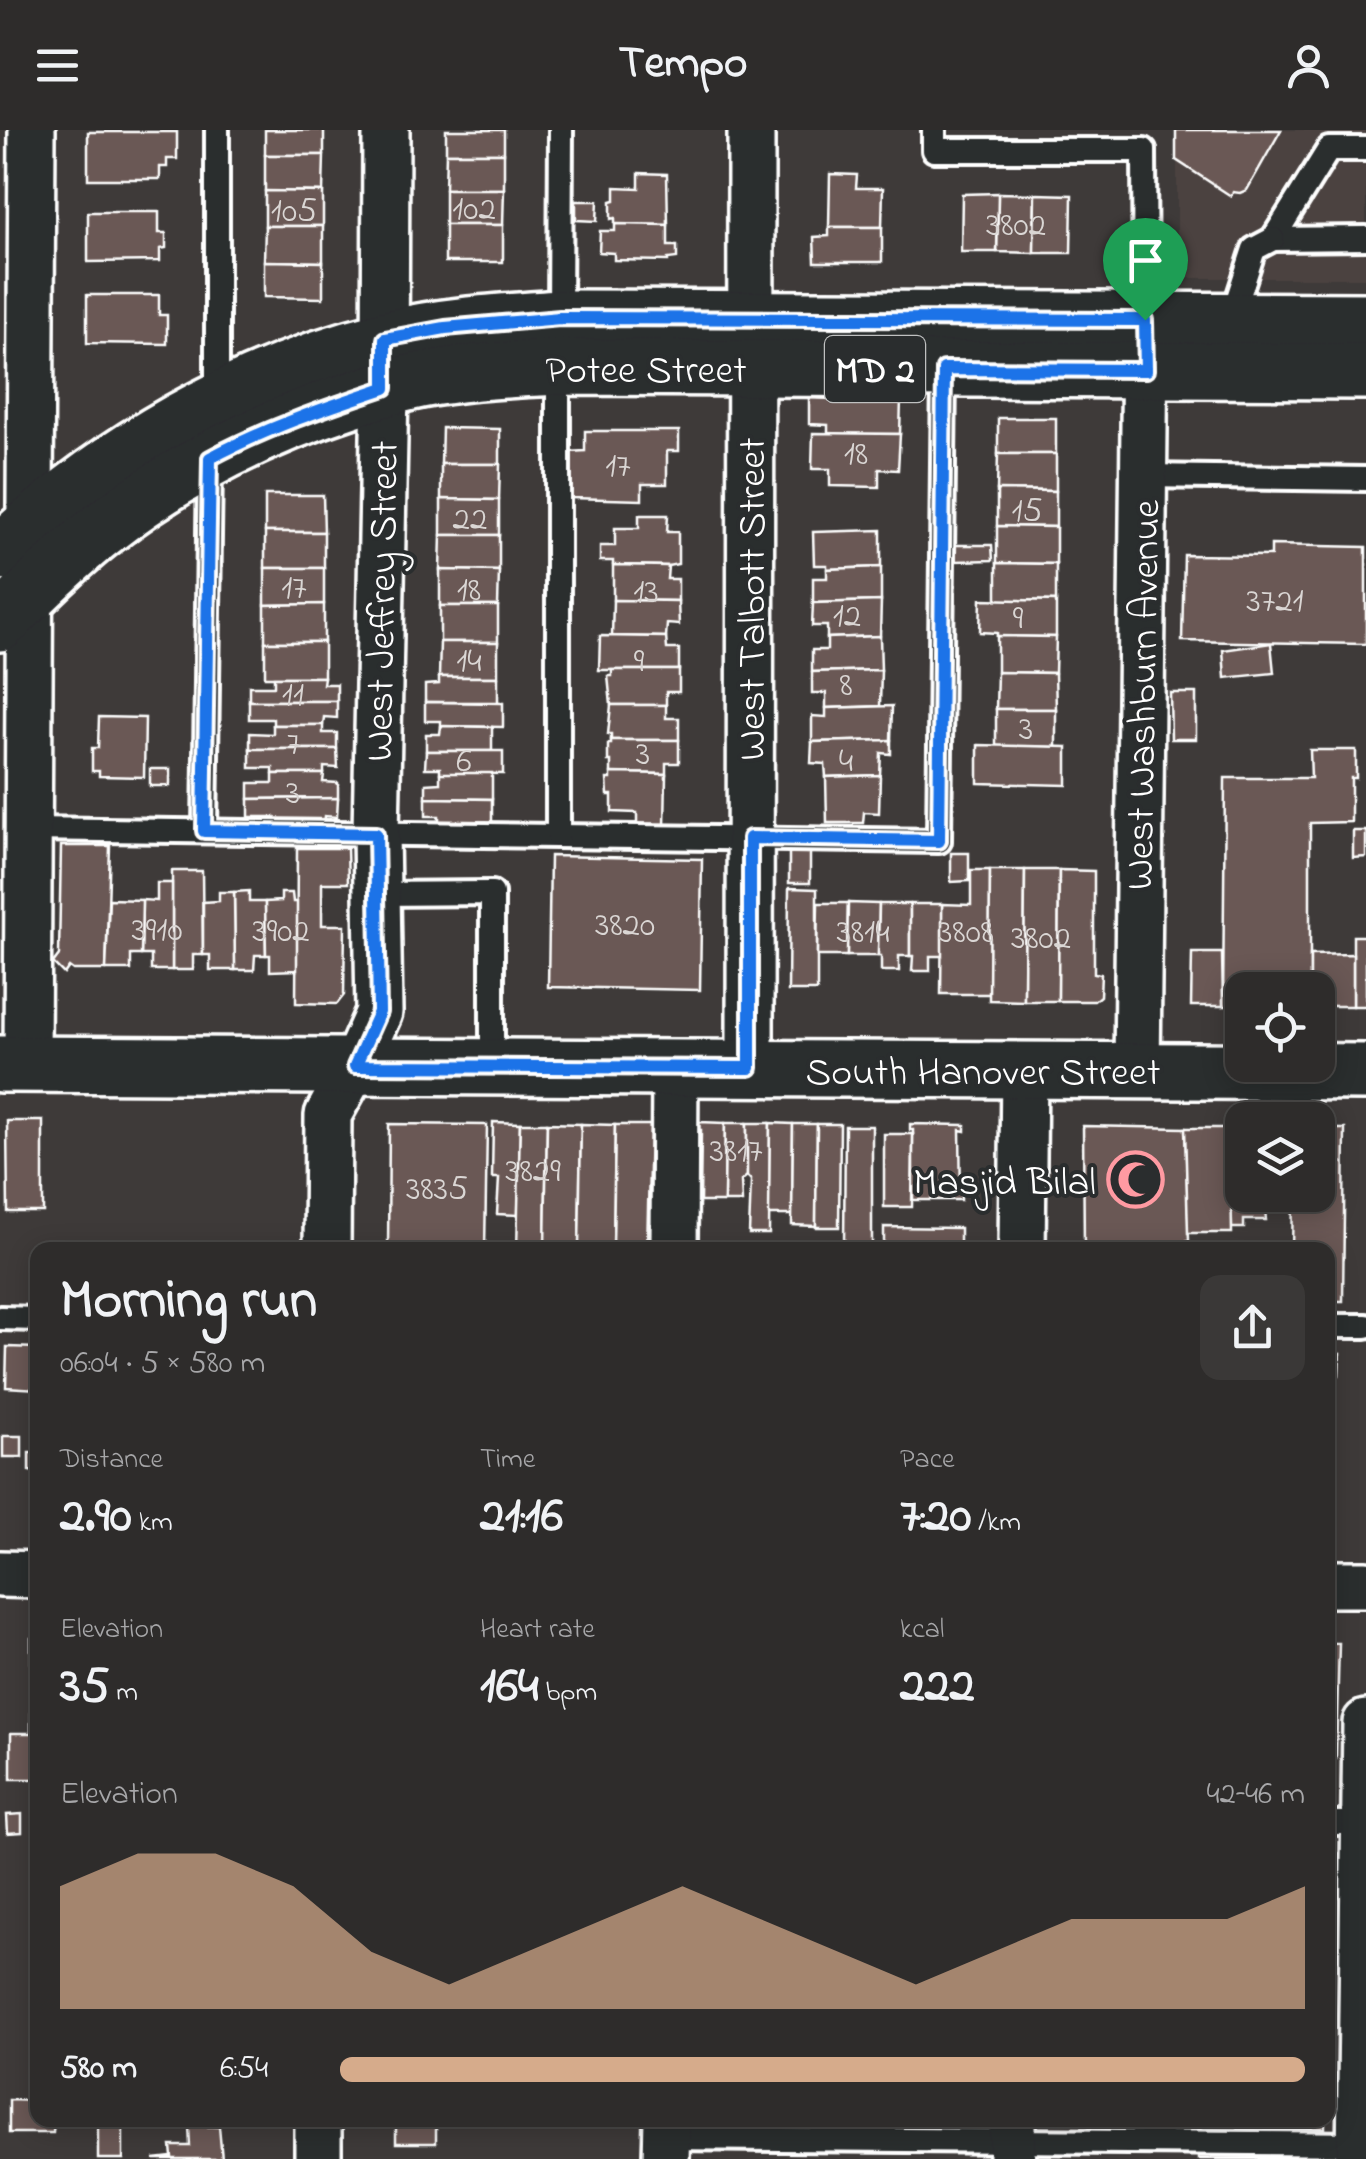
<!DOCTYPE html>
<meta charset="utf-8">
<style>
:root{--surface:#2e2c2b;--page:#3a3837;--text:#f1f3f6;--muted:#a7a7a9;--line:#494847;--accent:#d6ab8b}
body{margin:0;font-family:"Indie Flower",sans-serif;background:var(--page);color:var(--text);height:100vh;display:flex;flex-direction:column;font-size:38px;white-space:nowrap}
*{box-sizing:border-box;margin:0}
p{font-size:32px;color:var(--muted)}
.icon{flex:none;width:55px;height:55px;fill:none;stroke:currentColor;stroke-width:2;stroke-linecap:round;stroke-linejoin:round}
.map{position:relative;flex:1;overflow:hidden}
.details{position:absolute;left:30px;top:1112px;width:1305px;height:885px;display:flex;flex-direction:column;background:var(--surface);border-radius:20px;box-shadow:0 5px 25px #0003,0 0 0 2px var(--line)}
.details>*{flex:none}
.tools{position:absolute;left:1225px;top:842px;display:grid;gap:20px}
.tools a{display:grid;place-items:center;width:110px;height:110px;border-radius:20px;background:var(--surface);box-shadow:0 5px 25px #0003,0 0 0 2px var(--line);font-size:50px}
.pin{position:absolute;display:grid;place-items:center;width:85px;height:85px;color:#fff;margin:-102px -42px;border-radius:50% 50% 50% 0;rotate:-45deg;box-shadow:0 0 10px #0007}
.pin .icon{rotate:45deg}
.round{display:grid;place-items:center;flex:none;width:105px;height:105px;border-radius:20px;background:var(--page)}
.overview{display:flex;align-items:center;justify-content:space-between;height:170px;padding:0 30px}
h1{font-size:55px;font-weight:700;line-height:75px}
.metrics{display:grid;grid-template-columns:repeat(3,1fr);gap:15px;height:170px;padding:10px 30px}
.metrics div{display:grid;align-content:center}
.metrics b{font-size:50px;font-weight:700}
.metrics small{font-size:28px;font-weight:400}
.metrics p{font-size:28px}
.chart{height:280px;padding:20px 30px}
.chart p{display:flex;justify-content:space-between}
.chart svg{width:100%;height:180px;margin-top:10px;fill:var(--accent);opacity:.7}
ul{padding:0 30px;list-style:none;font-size:32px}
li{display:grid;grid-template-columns:160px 120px 1fr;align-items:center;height:75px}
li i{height:25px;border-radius:12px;background:var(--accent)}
header{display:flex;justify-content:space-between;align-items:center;height:130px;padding:0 30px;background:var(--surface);font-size:45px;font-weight:700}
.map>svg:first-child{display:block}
</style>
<header><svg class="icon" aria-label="menu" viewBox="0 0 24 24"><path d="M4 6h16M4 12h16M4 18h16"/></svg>Tempo<svg class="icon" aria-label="person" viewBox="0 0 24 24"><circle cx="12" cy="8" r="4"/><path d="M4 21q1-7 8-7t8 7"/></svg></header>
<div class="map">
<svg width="1366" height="2029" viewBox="0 0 1366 2029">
<rect width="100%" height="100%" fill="#3e3a39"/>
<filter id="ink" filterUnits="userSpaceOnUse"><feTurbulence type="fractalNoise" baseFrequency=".01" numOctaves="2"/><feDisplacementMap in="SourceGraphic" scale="20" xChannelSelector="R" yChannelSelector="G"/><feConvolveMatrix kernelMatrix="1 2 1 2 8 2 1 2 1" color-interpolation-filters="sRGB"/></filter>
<g filter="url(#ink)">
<rect fill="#4c4341" x="1177" y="0" width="189" height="148"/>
<g fill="#6b5954" stroke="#fff" stroke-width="2.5">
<rect x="265" y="0" width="59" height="25"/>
<rect x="446" y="0" width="58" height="23"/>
<path d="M1176,0H1281L1247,60L1240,63L1233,62L1231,66L1176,30Z"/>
<path d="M88,2H177V29H167V37H160V49H88Z"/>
<path d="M446,23H504V59H445Z"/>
<path d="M265,25H324L323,62L265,61Z"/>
<path d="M639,43L667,44L668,95L615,94V88L611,89V71L615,70V57L639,58Z"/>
<path d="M830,44L857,45L856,58H883L882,97H829Z"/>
<path d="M445,59H504L503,95H445Z"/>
<path d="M265,61L323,62V96H265Z"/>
<path d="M998,63L1035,64L1034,123L997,122Z"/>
<path d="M998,63L997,122H961L962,64Z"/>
<path d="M1035,64L1072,65L1071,123H1034Z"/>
<path d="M576,71H598L597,91L576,90Z"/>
<path d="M88,82H159V103H166V118L160,119V131L88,132Z"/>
<path d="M615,94L668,95V116H677V128L668,129V131L614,130V123L599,122L600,101H615Z"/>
<rect x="445" y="95" width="58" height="37"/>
<path d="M265,96H323V132L264,131Z"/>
<path d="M829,97H882V132H815L814,107L829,106Z"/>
<path d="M264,131L323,132V168L264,167Z"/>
<path d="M87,165H159V185H167V214L87,213Z"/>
<path d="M828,267L901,268L900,304H828V295L809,294V268L829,269Z"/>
<rect x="998" y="288" width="58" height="36"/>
<path d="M442,298L500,299V334H441Z"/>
<path d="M585,301H679V321H667V354H642V370L571,368L569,322L585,321Z"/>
<path d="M813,303L900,304L898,340L879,339V357L830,356V339H812Z"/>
<path d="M998,324H1056V361L997,360Z"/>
<path d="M441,334H500L499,370L441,369Z"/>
<path d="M997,360L1056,361V397L997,396Z"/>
<path d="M265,365H323L324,402H265Z"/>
<path d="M441,369L499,370V405H441Z"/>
<path d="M639,385H668L667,402H678V434L668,436L613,435V431H600V416H615V398H639Z"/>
<path d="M997,396L1056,397V434L997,433Z"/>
<path d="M881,400V437L827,439V435H814L813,402Z"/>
<rect x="265" y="402" width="59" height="36"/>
<path d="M441,405H499V441L440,440Z"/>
<path d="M955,415H992L993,430L955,431Z"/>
<path d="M1271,415L1366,417V514L1182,511L1184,425L1271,426Z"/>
<path d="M997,433L1056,434V471L997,470Z"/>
<path d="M613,435L668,436L667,449H678V471L613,470Z"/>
<path d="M881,437V471L813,473V448H827V439Z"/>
<path d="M265,438H324V474L265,475Z"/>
<path d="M440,440L499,441L498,476H440Z"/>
<path d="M981,469L1056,471V507L997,506V503L980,502Z"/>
<path d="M613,470L678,471L679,495L667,494L666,507L612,506Z"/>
<path d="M881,471L880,506L827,508V496H812L813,473Z"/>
<path d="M324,474V512H265V475Z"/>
<rect x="440" y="476" width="58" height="36"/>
<path d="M600,506L666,507L667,519H679V540H599Z"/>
<path d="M880,506L881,540L812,542V520H827V508Z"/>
<path d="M997,506L1056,507L1055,543L997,542Z"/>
<rect x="265" y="512" width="59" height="35"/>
<path d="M440,512H498V547H439Z"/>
<path d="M1271,513L1274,543L1225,548L1223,520Z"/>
<path d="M612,540H679V562H666V575H611L608,546H612Z"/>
<path d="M881,540L880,576L826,578V563H812V542Z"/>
<path d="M997,542L1055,543L1056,579H996Z"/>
<path d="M274,547H324L323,554H337V571H249V556H274Z"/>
<path d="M439,547H498V572H425V555L439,554Z"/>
<path d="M1170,563H1196V609H1171Z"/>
<path d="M249,571H337V588L324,587L323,595H273V589H249Z"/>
<path d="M425,572L503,573V597L441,596V591H425Z"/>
<path d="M611,575H666V588H679V610H611V604H608Z"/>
<path d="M892,576L891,610L812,612V586L826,587V578Z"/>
<path d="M996,579H1056V617L996,616Z"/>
<path d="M99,587L145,588L144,647L99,646V641H92V618H98Z"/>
<path d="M273,595H323V603H337V619H250V603L273,604Z"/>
<path d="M441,596L492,597V621H426V604H440Z"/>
<path d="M611,610H679V633H666V644L611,643V631H608V614H611Z"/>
<path d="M891,610V624L881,623L880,645L826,647L825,634L811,633L812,612Z"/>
<path d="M978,615L1067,617V655L978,653Z"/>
<path d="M250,619H337L338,638L324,637V644H273V638H250Z"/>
<path d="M1310,620H1356V648H1351V692L1310,693V860H1242V876H1223L1225,648H1311Z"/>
<path d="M426,621H503V644L440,643V638H425Z"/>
<rect x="150" y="639" width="20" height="17"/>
<path d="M440,643H492V669L426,668V654L440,653Z"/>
<path d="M611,643L666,644L665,697L637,696V683L612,682V665H608L607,649H611Z"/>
<path d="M273,644H324L323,652L338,653V668L249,669V653H273Z"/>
<path d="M880,645L879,683L864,682L863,693H827L826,647Z"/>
<path d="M338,668L337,687L324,686L323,696L274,694V687H249V669Z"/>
<path d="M426,668L492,669V695L439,694V686H426Z"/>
<path d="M1353,701H1366V727L1353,728Z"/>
<path d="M61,716H110L106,840H73L69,837L64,844L53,833L59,825Z"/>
<path d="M297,718H347L348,753H322V795H345L344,865L337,874L296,873Z"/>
<path d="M789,722L810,723V753H789Z"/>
<path d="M951,723H969V751L951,752Z"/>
<path d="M550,726L702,729L700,860L548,857Z"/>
<path d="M971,740H990V864H941L942,774L971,775Z"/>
<path d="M990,740H1025L1024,871L989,870Z"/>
<path d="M1025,740H1059L1058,871H1024Z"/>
<path d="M1059,740L1094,741V843L1101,844L1100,866L1094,871H1058Z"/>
<path d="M172,741H202L203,825H193V840H172Z"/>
<path d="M157,753H172V840H151V825H141L142,770L157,771Z"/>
<path d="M789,758L817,759V861H788Z"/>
<path d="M249,761V772H265L266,825H255L254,840H235L234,762Z"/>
<path d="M219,762H234L235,840H210V825H203V772L219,771Z"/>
<path d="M281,763H292L293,772H297V840L270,841V825H266L265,772L281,771Z"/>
<path d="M109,769L142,770L141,825H131V840H106Z"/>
<path d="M818,773H848L847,826H817Z"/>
<path d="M848,773L879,774L878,826H847Z"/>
<path d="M879,774H910V826H899V841H881V826H878Z"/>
<path d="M910,774H942V826H930V841H912L913,826H910Z"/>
<rect x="1353" y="806" width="13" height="70"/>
<path d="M1192,823H1222L1223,876H1191Z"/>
<path d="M1353,824V876H1318V860H1310V825Z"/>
<path d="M7,991H43V1082H8Z"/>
<path d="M493,992L520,993L518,1085L497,1084L499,1048H492Z"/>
<path d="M699,992L725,993L724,1072H700L701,1000H699Z"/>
<path d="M520,993H547L545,1120H517Z"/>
<path d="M547,993L581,994L579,1120H545Z"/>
<path d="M725,993H747V1046L741,1051L742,1072H724Z"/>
<path d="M747,993H770L769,1104H749L751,1050L747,1046Z"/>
<path d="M770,993L793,994L792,1085H769Z"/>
<path d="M389,994L487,995L485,1120H388Z"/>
<path d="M581,994L615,995L613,1120H579Z"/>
<path d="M793,994H817L816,1096L792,1095Z"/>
<path d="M817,994H840L839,1097H816Z"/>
<path d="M910,994L965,995V1001L960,1000L961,1070H913V1000H910Z"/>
<path d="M615,995H650L647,1120H613Z"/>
<path d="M845,996H872V1117H844Z"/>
<path d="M1083,996L1185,998L1189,1111L1163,1115V1120H1084Z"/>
<path d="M1242,997V1065H1288V1072H1279V1081L1265,1080L1266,1090H1244V1098H1232L1230,998Z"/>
<path d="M1185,998H1230L1232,1103H1188Z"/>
<path d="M1318,999H1345L1343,1171H1328V1120H1292L1293,1065H1318Z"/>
<path d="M884,1004H913L912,1077H884Z"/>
<path d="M884,1097L960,1098V1120H884Z"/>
<path d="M7,1217L38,1218V1259L6,1257Z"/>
<path d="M1328,1223L1340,1224L1339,1245H1328Z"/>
<rect x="3" y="1306" width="19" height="21"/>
<path d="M29,1323H38V1396H34L35,1342L29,1341Z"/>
<path d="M31,1508H38V1649H11V1603H31Z"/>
<path d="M1328,1513H1339L1336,1629H1328Z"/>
<path d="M22,1684V1702L8,1703L7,1685Z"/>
<path d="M9,1970L38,1971V1990H54L53,2003H9Z"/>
<rect x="396" y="1990" width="40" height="23"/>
<path d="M872,1990H952V2000L872,1999Z"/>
<path d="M1088,1990H1197V1996L1107,1995V1999L1088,1998Z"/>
<rect x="1287" y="1990" width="38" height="8"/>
<rect x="98" y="1996" width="25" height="33"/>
<path d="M189,1996L219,1997L222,2029H154L172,2027L171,2016H190Z"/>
<path d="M1198,2026H1279L1278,2028L1321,2029H1198Z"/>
</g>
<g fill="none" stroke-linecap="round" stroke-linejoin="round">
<defs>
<g id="service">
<path d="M934,0V20H1144L1145,189"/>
<path d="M1366,19H1329L1273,109L1366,108"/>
<path d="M560,188L561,0"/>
<path d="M1231,190L1254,119L1273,109"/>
<path d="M217,271V0"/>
<path d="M1144,346L1366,349"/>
<path d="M28,699L939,711L944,239"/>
<path d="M205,701L210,332"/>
<path d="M558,706V237"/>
<path d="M377,764L492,763V937"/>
<path d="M0,1188L38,1189"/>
<path d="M1328,1196H1366"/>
<path d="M1328,1693H1366"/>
<path d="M667,2008L1366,2014"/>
</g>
<g id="minor">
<path d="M27,934L32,0"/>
<path d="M750,938L751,0"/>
<path d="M1137,940L1145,206"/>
<path d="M327,1120L328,985L355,936L379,882L376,703L385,258L386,0"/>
<path d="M674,1120L675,937"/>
<path d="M1022,1120L1024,940"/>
<path d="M0,1444L38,1445"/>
<path d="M1328,1454H1366"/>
<path d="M318,2029V1990"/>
<path d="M666,2029L667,1990"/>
<path d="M1012,2029V1990"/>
<path d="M1360,2029L1366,1593"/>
</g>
<path id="secondary" d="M0,934L1366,942"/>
<g id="primary">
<path d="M0,423C109,321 240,245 385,209C442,195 502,192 560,188L1366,191"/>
<path d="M0,493C33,462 65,428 101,400C176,341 258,300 349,270C380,260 412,250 445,246C482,240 520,239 558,237L1366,241"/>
</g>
</defs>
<use href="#service" stroke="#fff" stroke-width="30"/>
<use href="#minor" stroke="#fff" stroke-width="52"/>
<use href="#secondary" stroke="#fff" stroke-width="62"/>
<use href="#primary" stroke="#fff" stroke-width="62"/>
<use href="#service" stroke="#2a2d2e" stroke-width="22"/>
<use href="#minor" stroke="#2a2d2e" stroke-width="45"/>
<use href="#secondary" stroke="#2a2d2e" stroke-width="55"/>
<use href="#primary" stroke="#2a2d2e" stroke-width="55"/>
</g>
</g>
<g fill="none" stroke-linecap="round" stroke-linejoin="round" filter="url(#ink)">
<defs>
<path id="route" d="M560,188L1145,190L1146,240L944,239L939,711L750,708V938L355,936L379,882L376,704L204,701L210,328C266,298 325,278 385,258V209L445,198Z"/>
</defs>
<use href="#route" stroke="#fff" stroke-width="20"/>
<use href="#route" stroke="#1a73e8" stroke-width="12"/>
</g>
<defs>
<symbol id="mosque-ring" viewBox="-11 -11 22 22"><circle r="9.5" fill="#2a2d2e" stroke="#ff9aa2" stroke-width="1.5"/><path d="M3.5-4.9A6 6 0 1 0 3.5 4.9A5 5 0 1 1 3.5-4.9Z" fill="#ff9aa2"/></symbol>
</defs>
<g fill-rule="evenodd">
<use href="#mosque-ring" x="1104" y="1018" width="63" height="63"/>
</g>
<g text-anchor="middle" stroke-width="8" stroke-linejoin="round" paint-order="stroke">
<g font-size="35" fill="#dad6d4">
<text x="474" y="89">102</text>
<text x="294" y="91">105</text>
<text x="1016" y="105">3802</text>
<text x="856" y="334">18</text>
<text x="618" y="346">17</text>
<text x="1027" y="391">15</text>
<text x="470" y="399">22</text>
<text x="294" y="468">17</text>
<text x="469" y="470">18</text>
<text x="646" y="472">13</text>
<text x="1275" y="481">3721</text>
<text x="847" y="496">12</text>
<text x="1018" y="498">9</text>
<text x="469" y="541">14</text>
<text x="639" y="541">9</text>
<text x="846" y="565">8</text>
<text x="293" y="575">11</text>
<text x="1026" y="609">3</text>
<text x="294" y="624">7</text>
<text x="643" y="634">3</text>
<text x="464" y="641">6</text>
<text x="846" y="641">4</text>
<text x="293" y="673">3</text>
<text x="625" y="805">3820</text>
<text x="157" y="810">3910</text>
<text x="281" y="811">3902</text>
<text x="863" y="812">3814</text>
<text x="966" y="812">3808</text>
<text x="1041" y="818">3802</text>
<text x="736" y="1031">3817</text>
<text x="533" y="1051">3829</text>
<text x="437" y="1069">3835</text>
</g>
<rect fill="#2a2d2e" stroke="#bfc0c0" stroke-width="2.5" x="825" y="206" width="100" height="66" rx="8"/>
<g font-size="38" font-weight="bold" fill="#fff">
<text x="875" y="252">MD 2</text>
</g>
<g font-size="40" fill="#fff" stroke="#2a2d2e">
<text x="646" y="252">Potee Street</text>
<text transform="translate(750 469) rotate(-90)" y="14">West Talbott Street</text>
<text transform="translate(380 471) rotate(-89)" y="14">West Jeffrey Street</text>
<text transform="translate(1141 565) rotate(-89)" y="14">West Washburn Avenue</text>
<text x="983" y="954">South Hanover Street</text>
</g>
<g font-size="40" fill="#fff" stroke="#2a2d2e" text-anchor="end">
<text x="1096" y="1064">Masjid Bilal</text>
</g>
</g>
</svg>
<div class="tools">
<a><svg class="icon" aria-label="locate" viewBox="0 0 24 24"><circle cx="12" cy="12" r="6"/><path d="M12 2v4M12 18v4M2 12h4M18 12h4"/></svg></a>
<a><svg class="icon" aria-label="layers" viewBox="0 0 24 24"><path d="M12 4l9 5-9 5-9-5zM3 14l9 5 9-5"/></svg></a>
</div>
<div class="pin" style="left:1145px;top:190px;background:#1e9e55"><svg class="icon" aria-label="arrive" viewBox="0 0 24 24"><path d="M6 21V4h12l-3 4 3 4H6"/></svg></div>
<section class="details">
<div class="overview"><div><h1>Morning run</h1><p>06:04 · 5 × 580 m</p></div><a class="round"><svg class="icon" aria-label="share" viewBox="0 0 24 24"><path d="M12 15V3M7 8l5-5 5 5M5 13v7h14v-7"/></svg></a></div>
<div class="metrics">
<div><p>Distance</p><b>2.90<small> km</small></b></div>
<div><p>Time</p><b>21:16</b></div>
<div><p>Pace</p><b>7:20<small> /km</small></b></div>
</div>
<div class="metrics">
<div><p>Elevation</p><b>35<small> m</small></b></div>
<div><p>Heart rate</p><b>164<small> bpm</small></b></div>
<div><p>kcal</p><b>222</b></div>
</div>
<div class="chart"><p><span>Elevation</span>42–46 m</p>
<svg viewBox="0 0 160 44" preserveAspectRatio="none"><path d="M0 44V14L10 6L20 6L30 14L40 30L50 38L60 30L70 22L80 14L90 22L100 30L110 38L120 30L130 22L140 22L150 22L160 14V44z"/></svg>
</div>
<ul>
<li><b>580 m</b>6:54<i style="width:100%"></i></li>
</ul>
</section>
</div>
